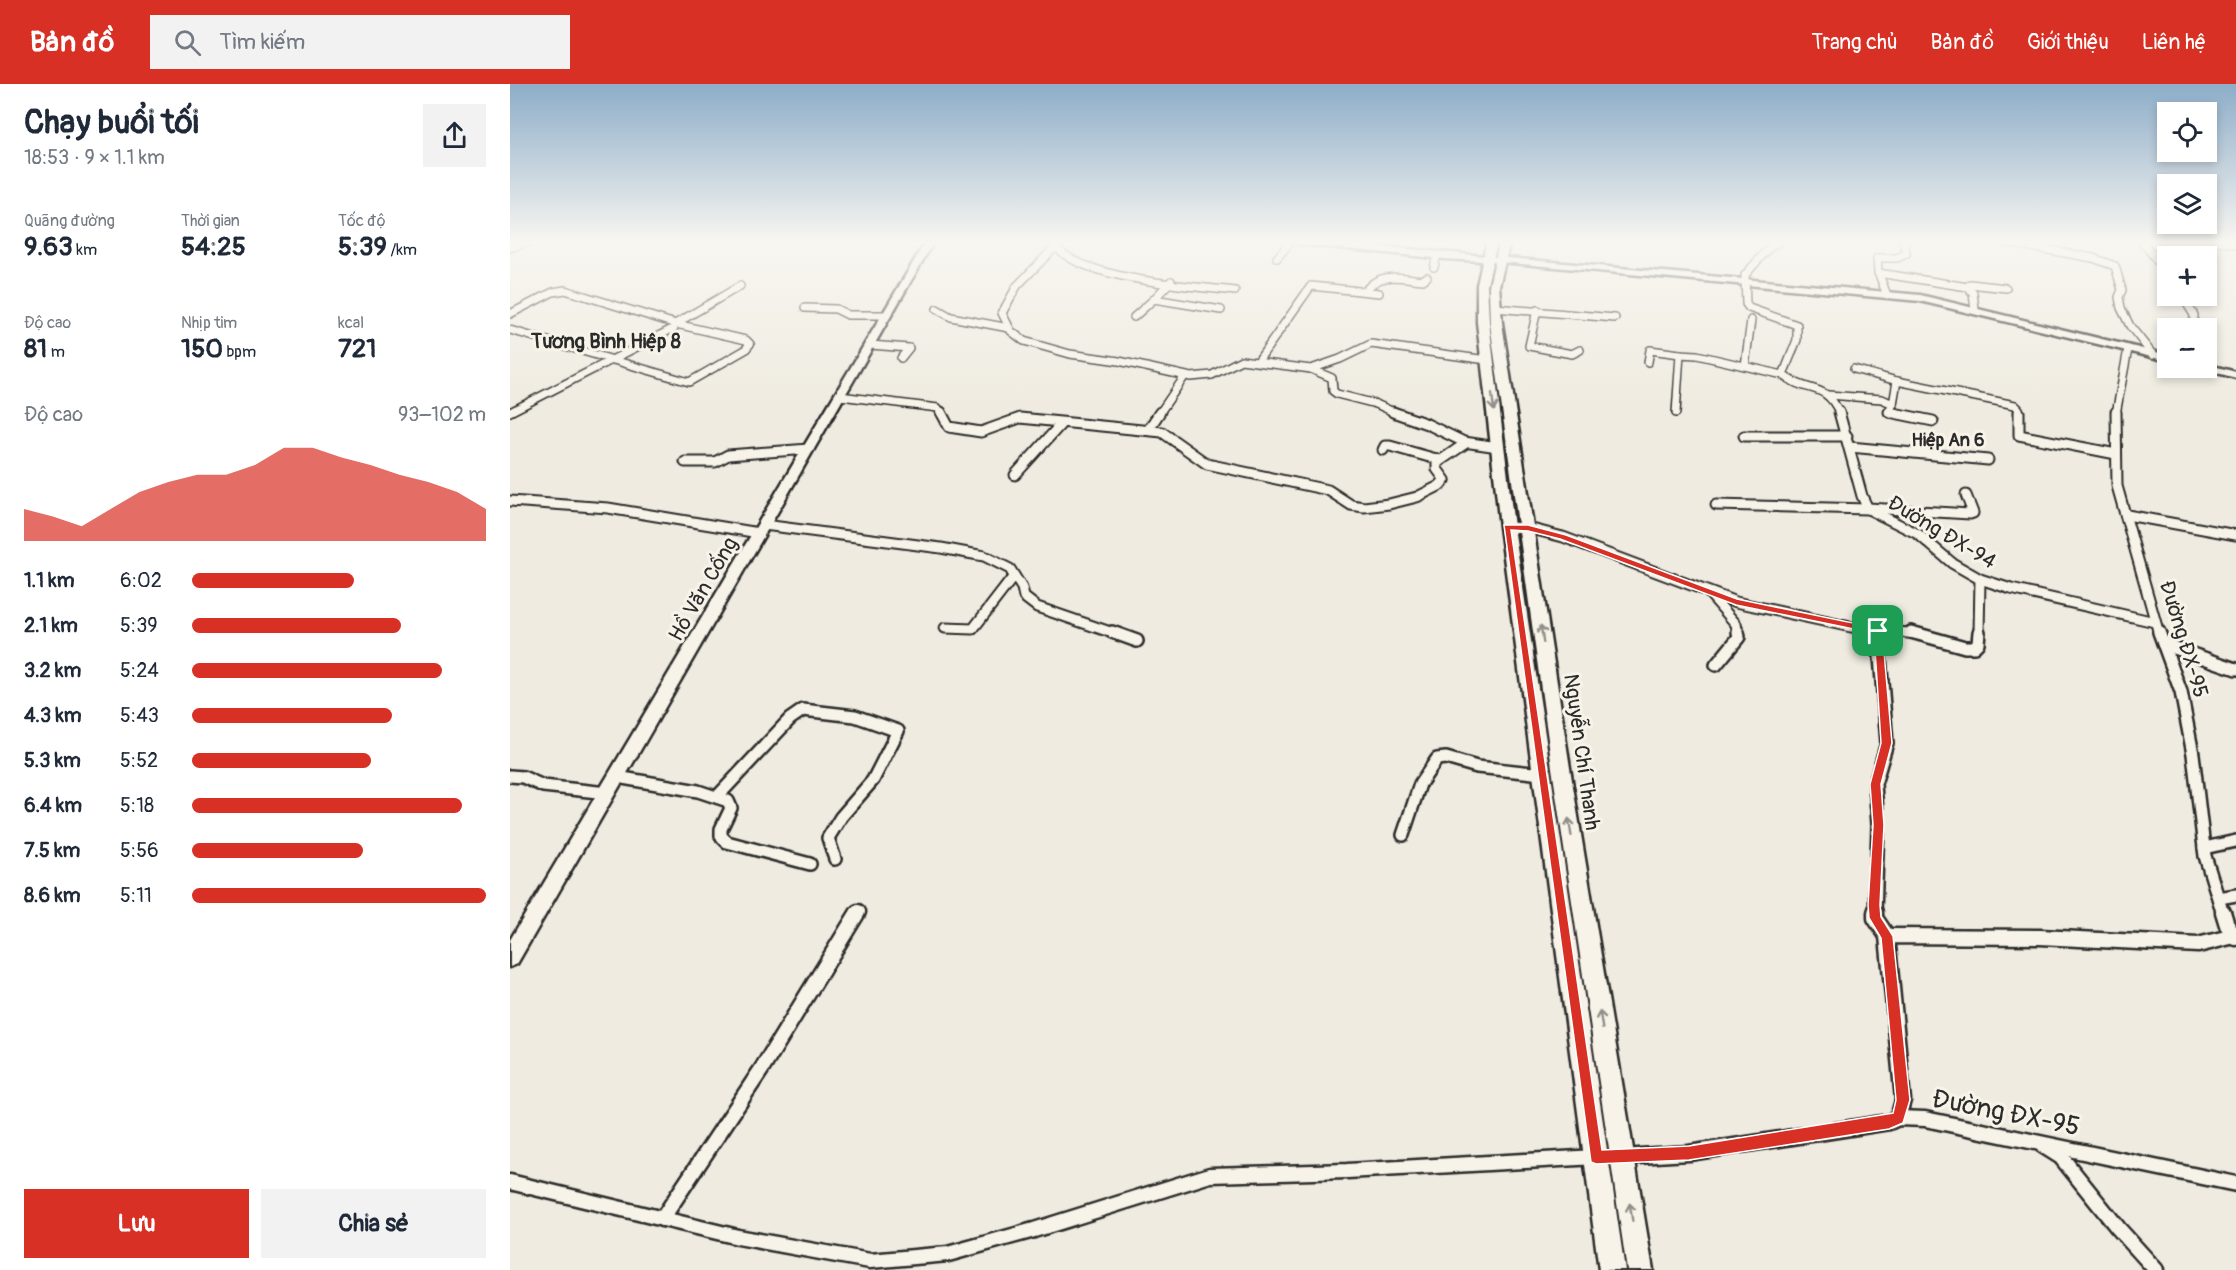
<!DOCTYPE html>
<html lang="vi">
<meta charset="utf-8">
<style>
:root{--surface:#fff;--page:#f2f2f3;--text:#1f2937;--muted:#747a83;--accent:#d93025}
body{margin:0;font-family:Pangolin,sans-serif;background:var(--page);color:var(--text);height:100vh;display:flex;flex-direction:column;font-size:22px;white-space:nowrap}
*{box-sizing:border-box;margin:0}
p{font-size:20px;color:var(--muted)}
.icon{flex:none;width:33px;height:33px;fill:none;stroke:currentColor;stroke-width:2;stroke-linecap:round;stroke-linejoin:round}
.map{position:relative;flex:1;overflow:hidden}
.sheet{display:flex;flex-direction:column;background:var(--surface);width:510px}
.sheet>*{flex:none}
.tools{position:absolute;left:1647px;top:18px;display:grid;gap:12px}
.tools a{display:grid;place-items:center;width:60px;height:60px;border-radius:0px;background:var(--surface);box-shadow:0 3px 9px #0003;font-size:30px}
.pin{position:absolute;display:grid;place-items:center;width:51px;height:51px;color:#fff;margin:-26px;border-radius:12px;box-shadow:0 3px 9px #0006}
.round{display:grid;place-items:center;flex:none;width:63px;height:63px;border-radius:0px;background:var(--page)}
.headline{display:flex;align-items:center;justify-content:space-between;height:102px;padding:0 24px}
h1{font-size:33px;font-weight:800;line-height:45px}
.stats{display:grid;grid-template-columns:repeat(3,1fr);gap:9px;height:102px;padding:6px 24px}
.stats div{display:grid;align-content:center}
.stats b{font-size:26px;font-weight:800}
.stats small{font-size:16px;font-weight:400}
.stats p{font-size:16px}
.chart{height:168px;padding:12px 24px}
.chart p{display:flex;justify-content:space-between}
.chart svg{width:100%;height:108px;margin-top:6px;fill:var(--accent);opacity:.7}
.action{display:flex;gap:12px;margin-top:auto;padding:12px 24px}
.action a{flex:1;height:69px;border-radius:0px;background:var(--accent);color:#fff;font-size:24px;font-weight:800;line-height:69px;text-align:center}
.action a+a{background:var(--page);color:var(--text)}
ul{padding:0 24px;list-style:none;font-size:20px}
li{display:grid;grid-template-columns:96px 72px 1fr;align-items:center;height:45px}
li i{height:15px;border-radius:8px;background:var(--accent)}
header{display:flex;align-items:center;gap:36px;box-sizing:border-box;height:84px;padding:0 30px;background:var(--accent);color:#fff}
header strong{font-size:28px}
nav{display:flex;gap:33px;margin-inline-start:auto;font-size:21px}
.search{width:420px;height:54px;background:var(--page);display:flex;align-items:center;gap:15px;box-sizing:border-box;padding:0 21px;border-radius:0px;color:var(--muted);font-size:22px}
main{display:flex;flex:1;min-height:0}
.map>svg:first-child{display:block}
</style>
<header>
<strong>Bản đồ</strong>
<div class="search"><svg class="icon" aria-label="search" viewBox="0 0 24 24"><circle cx="10" cy="10" r="6"/><path d="M15 15l6 6"/></svg>Tìm kiếm</div>
<nav><a>Trang chủ</a><a>Bản đồ</a><a>Giới thiệu</a><a>Liên hệ</a></nav>
</header>
<main>
<section class="sheet">
<div class="headline"><div><h1>Chạy buổi tối</h1><p>18:53 · 9 × 1.1 km</p></div><a class="round"><svg class="icon" aria-label="share" viewBox="0 0 24 24"><path d="M12 15V3M7 8l5-5 5 5M5 13v7h14v-7"/></svg></a></div>
<div class="stats">
<div><p>Quãng đường</p><b>9.63<small> km</small></b></div>
<div><p>Thời gian</p><b>54:25</b></div>
<div><p>Tốc độ</p><b>5:39<small> /km</small></b></div>
</div>
<div class="stats">
<div><p>Độ cao</p><b>81<small> m</small></b></div>
<div><p>Nhịp tim</p><b>150<small> bpm</small></b></div>
<div><p>kcal</p><b>721</b></div>
</div>
<div class="chart"><p><span>Độ cao</span>93–102 m</p>
<svg viewBox="0 0 160 44" preserveAspectRatio="none"><path d="M0 44V31L10 34L20 38L30 31L40 24L50 20L60 17L70 17L80 13L90 6L100 6L110 10L120 13L130 17L140 20L150 24L160 31V44z"/></svg>
</div>
<ul>
<li><b>1.1 km</b>6:02<i style="width:55%"></i></li>
<li><b>2.1 km</b>5:39<i style="width:71%"></i></li>
<li><b>3.2 km</b>5:24<i style="width:85%"></i></li>
<li><b>4.3 km</b>5:43<i style="width:68%"></i></li>
<li><b>5.3 km</b>5:52<i style="width:61%"></i></li>
<li><b>6.4 km</b>5:18<i style="width:92%"></i></li>
<li><b>7.5 km</b>5:56<i style="width:58%"></i></li>
<li><b>8.6 km</b>5:11<i style="width:100%"></i></li>
</ul>
<div class="action"><a>Lưu</a><a>Chia sẻ</a></div>
</section>
<div class="map">
<svg width="1726" height="1186" viewBox="0 0 1726 1186">
<rect width="100%" height="100%" fill="#efebe0"/>
<filter id="ink" filterUnits="userSpaceOnUse"><feTurbulence type="fractalNoise" baseFrequency=".0167" numOctaves="2"/><feDisplacementMap in="SourceGraphic" scale="12" xChannelSelector="R" yChannelSelector="G"/><feConvolveMatrix kernelMatrix="1 2 1 2 8 2 1 2 1" color-interpolation-filters="sRGB"/></filter>
<g filter="url(#ink)">
<g fill="none" stroke-linecap="round" stroke-linejoin="round">
<defs>
<g id="street-far3">
<path d="M542,157C562,196 684,202 725,207"/>
<path d="M1269,157L1258,165L1235,191L1236,220L1239,224L1287,241V256L1273,291C1298,311 1315,296 1330,330"/>
<path d="M1488,157L1583,174L1605,182L1612,206L1609,213L1611,224L1620,242L1643,271"/>
<path d="M1632,157L1658,191"/>
<path d="M1707,157L1726,160"/>
<path d="M545,163L507,202L492,229L501,247L514,257L560,270L609,277L681,293L702,291L731,276L801,285L822,294L823,307L827,310L866,320L888,330"/>
<path d="M0,164L20,157"/>
<path d="M767,174L781,157"/>
<path d="M924,183L927,171"/>
<path d="M1368,189L1458,203L1460,200L1496,204"/>
<path d="M661,197L644,215L711,226"/>
<path d="M1458,203L1463,209L1465,226"/>
<path d="M855,207C870,187 891,194 913,196L917,193"/>
<path d="M1377,211L1368,188L1367,174H1387L1396,170L1394,157"/>
<path d="M1672,212L1684,231L1683,244"/>
<path d="M295,224L326,225L338,231H377"/>
<path d="M985,224L1105,234"/>
<path d="M427,225L441,233L499,244"/>
<path d="M1027,226L1019,262L1062,270L1070,266"/>
<path d="M0,230L43,208L55,206L166,240L236,256L240,260L235,266L179,298L0,246"/>
<path d="M624,233L644,215"/>
<path d="M165,240L230,202"/>
<path d="M360,261L399,264L391,274"/>
<path d="M748,277L801,202L869,209"/>
<path d="M1138,278L1140,266L1170,270"/>
<path d="M1235,282L1241,236"/>
<path d="M801,285L830,275L861,260L977,276"/>
<path d="M1344,285L1387,297L1383,320"/>
<path d="M1387,297L1505,321L1509,325V330"/>
<path d="M1318,311L1372,315L1383,320L1379,328L1381,330"/>
<path d="M330,312L428,324L431,330"/>
<path d="M0,328L164,244V241"/>
<path d="M1166,329L1170,270L1187,271L1273,291"/>
<path d="M649,330L675,292"/>
<path d="M1606,330L1618,265"/>
</g>
<g id="street-far2">
<path d="M431,328L439,343L471,348L510,334L652,348L697,380L818,406L841,421L854,423L879,420L907,413L929,402L935,396L927,385V379L956,359"/>
<path d="M883,328L917,340L954,358L988,363"/>
<path d="M1329,328L1352,412L1358,425L1408,450L1442,479L1470,495L1501,505L1645,538"/>
<path d="M1379,328L1423,337"/>
<path d="M1509,328V351L1606,370"/>
<path d="M1606,328L1607,402L1649,550"/>
<path d="M638,346L650,328"/>
<path d="M1234,352H1337"/>
<path d="M1340,363L1478,376"/>
<path d="M873,366L875,362H880L930,376"/>
<path d="M175,378H205L218,371L299,365"/>
<path d="M505,391L552,339"/>
<path d="M0,417L98,424L249,449"/>
<path d="M1206,421L1358,425"/>
<path d="M1358,424L1460,430L1463,429L1456,411"/>
<path d="M1617,431L1726,451"/>
<path d="M254,441L431,464L474,472L500,485L512,504L514,513L527,523L606,550"/>
<path d="M997,443L1018,444L1053,453L1226,518L1341,543L1407,550"/>
<path d="M1198,508L1226,540L1228,550"/>
<path d="M435,544L463,545L504,492"/>
<path d="M1368,547V550"/>
<path d="M1469,550L1470,495"/>
</g>
<g id="street-far1">
<path d="M602,548L627,557"/>
<path d="M1401,548L1455,563H1464L1468,559L1469,548"/>
<path d="M1649,548L1671,608L1683,670L1695,772L1713,830"/>
<path d="M1653,560L1726,585"/>
<path d="M1206,581L1229,553L1228,548"/>
<path d="M0,692L13,693L33,702L97,709"/>
<path d="M107,693L188,707L218,717L221,724L211,745V752L217,758L300,780"/>
<path d="M207,713L280,635L293,626L345,632L388,647L363,696L331,733L318,754L325,775"/>
<path d="M893,751L910,700L927,675L936,674L967,683L1032,690"/>
<path d="M1694,764L1726,757"/>
<path d="M1709,814L1726,811"/>
<path d="M347,830L348,828"/>
<path d="M1365,830L1368,741L1365,700L1377,659L1368,548"/>
</g>
<g id="street">
<path d="M1365,828V834L1377,852"/>
<path d="M1713,828L1717,841L1726,854"/>
<path d="M1388,1034L1393,1016L1377,852L1530,853L1688,861L1724,852"/>
<path d="M1532,1061L1551,1073L1608,1144L1646,1186"/>
<path d="M1112,1073L1179,1069L1379,1038L1388,1034L1415,1035L1726,1100"/>
<path d="M0,1098L228,1153L360,1177L438,1170L524,1146L700,1091L837,1087L1086,1073"/>
<path d="M152,1135L253,983L348,828"/>
</g>
<g id="secondary">
<path d="M416,157H424L7,880L0,883V856Z"/>
<path d="M784,157H810L1410,211L1658,271V277L1410,217L990,178L935,175L788,160Z"/>
<path d="M1696,280L1726,288V294L1692,285L1691,284H1696Z"/>
</g>
<g id="primary">
<path d="M977,157H987L977,201L979,238L1004,443L1115,1186H1089L990,443L967,238V201Z"/>
<path d="M990,157H1000L989,202L992,239L1060,684L1143,1186H1117L1042,684L980,239L979,202Z"/>
</g>
</defs>
<use href="#street-far3" stroke="#2b2b2b" stroke-width="10"/>
<use href="#street-far2" stroke="#2b2b2b" stroke-width="13"/>
<use href="#street-far1" stroke="#2b2b2b" stroke-width="16"/>
<use href="#street" stroke="#2b2b2b" stroke-width="19"/>
<use href="#secondary" stroke="#2b2b2b" stroke-width="5"/>
<use href="#primary" stroke="#2b2b2b" stroke-width="5"/>
<use href="#street-far3" stroke="#f7f3e8" stroke-width="7"/>
<use href="#street-far2" stroke="#f7f3e8" stroke-width="9"/>
<use href="#street-far1" stroke="#f7f3e8" stroke-width="11"/>
<use href="#street" stroke="#f7f3e8" stroke-width="14"/>
<use href="#secondary" fill="#f7f3e8" fill-rule="evenodd"/>
<use href="#primary" fill="#f7f3e8" fill-rule="evenodd"/>
</g>
<defs><path id="oneway-shaft" d="M-6 0H5M1.5-3L5.5 0L1.5 3" fill="none" stroke-width="1.6" stroke-linecap="round" stroke-linejoin="round" transform="scale(1.5)"/></defs>
<g stroke="#918f8a">
<use href="#oneway-shaft" transform="translate(983 318) rotate(83)"/>
<use href="#oneway-shaft" transform="translate(1032 550) rotate(-98)"/>
<use href="#oneway-shaft" transform="translate(1060 743) rotate(-99)"/>
<use href="#oneway-shaft" transform="translate(1091 936) rotate(-99)"/>
<use href="#oneway-shaft" transform="translate(1121 1128) rotate(-99)"/>
</g>
</g>
<linearGradient id="sky" x2="0" y2="1"><stop stop-color="#8dadc9"/><stop offset="0.49" stop-color="#f8f6f1"/><stop offset="1" stop-color="#f8f6f1" stop-opacity="0"/></linearGradient>
<rect width="1726" height="323" fill="url(#sky)"/>
<path fill="#d93025" stroke="#fff" stroke-width="1.5" fill-rule="evenodd" d="M994,441H1018L1056,451L1227,515L1372,545L1382,659L1371,700L1374,741L1370,821L1371,833L1383,852L1400,1016L1393,1039L1379,1045L1179,1076L1086,1080L1081,1078ZM1001,446L1018,447L1050,455L1226,521L1364,549L1371,659L1360,700L1363,741L1358,821L1359,834L1371,854L1386,1016L1383,1029L1179,1062L1092,1066Z"/>
<g text-anchor="middle" stroke-width="6" stroke-linejoin="round" paint-order="stroke">
<g font-size="18" font-weight="bold" fill="#2b2b2b" stroke="#f7f3e8">
<text x="1438" y="362">Hiệp An 6</text>
</g>
<g font-size="20" font-weight="bold" fill="#2b2b2b" stroke="#f7f3e8">
<text x="96" y="264">Tương Bình Hiệp 8</text>
</g>
<g font-size="21" fill="#2b2b2b" stroke="#f7f3e8">
<text transform="translate(1432 448) rotate(31)" y="7">Đường ĐX-94</text>
<text transform="translate(193 505) rotate(-60)" y="7">Hồ Văn Cống</text>
<text transform="translate(1674 555) rotate(73)" y="7">Đường ĐX-95</text>
<text transform="translate(1072 668) rotate(82)" y="7">Nguyễn Chí Thanh</text>
</g>
<g font-size="26" fill="#2b2b2b" stroke="#f7f3e8">
<text transform="translate(1496 1028) rotate(11)" y="9">Đường ĐX-95</text>
</g>
</g>
</svg>
<div class="tools">
<a><svg class="icon" aria-label="locate" viewBox="0 0 24 24"><circle cx="12" cy="12" r="6"/><path d="M12 2v4M12 18v4M2 12h4M18 12h4"/></svg></a>
<a><svg class="icon" aria-label="layers" viewBox="0 0 24 24"><path d="M12 4l9 5-9 5-9-5zM3 14l9 5 9-5"/></svg></a>
<a>+</a>
<a>−</a>
</div>
<div class="pin" style="left:1368px;top:547px;background:#1e9e55"><svg class="icon" aria-label="arrive" viewBox="0 0 24 24"><path d="M6 21V4h12l-3 4 3 4H6"/></svg></div>
</div>
</main>
